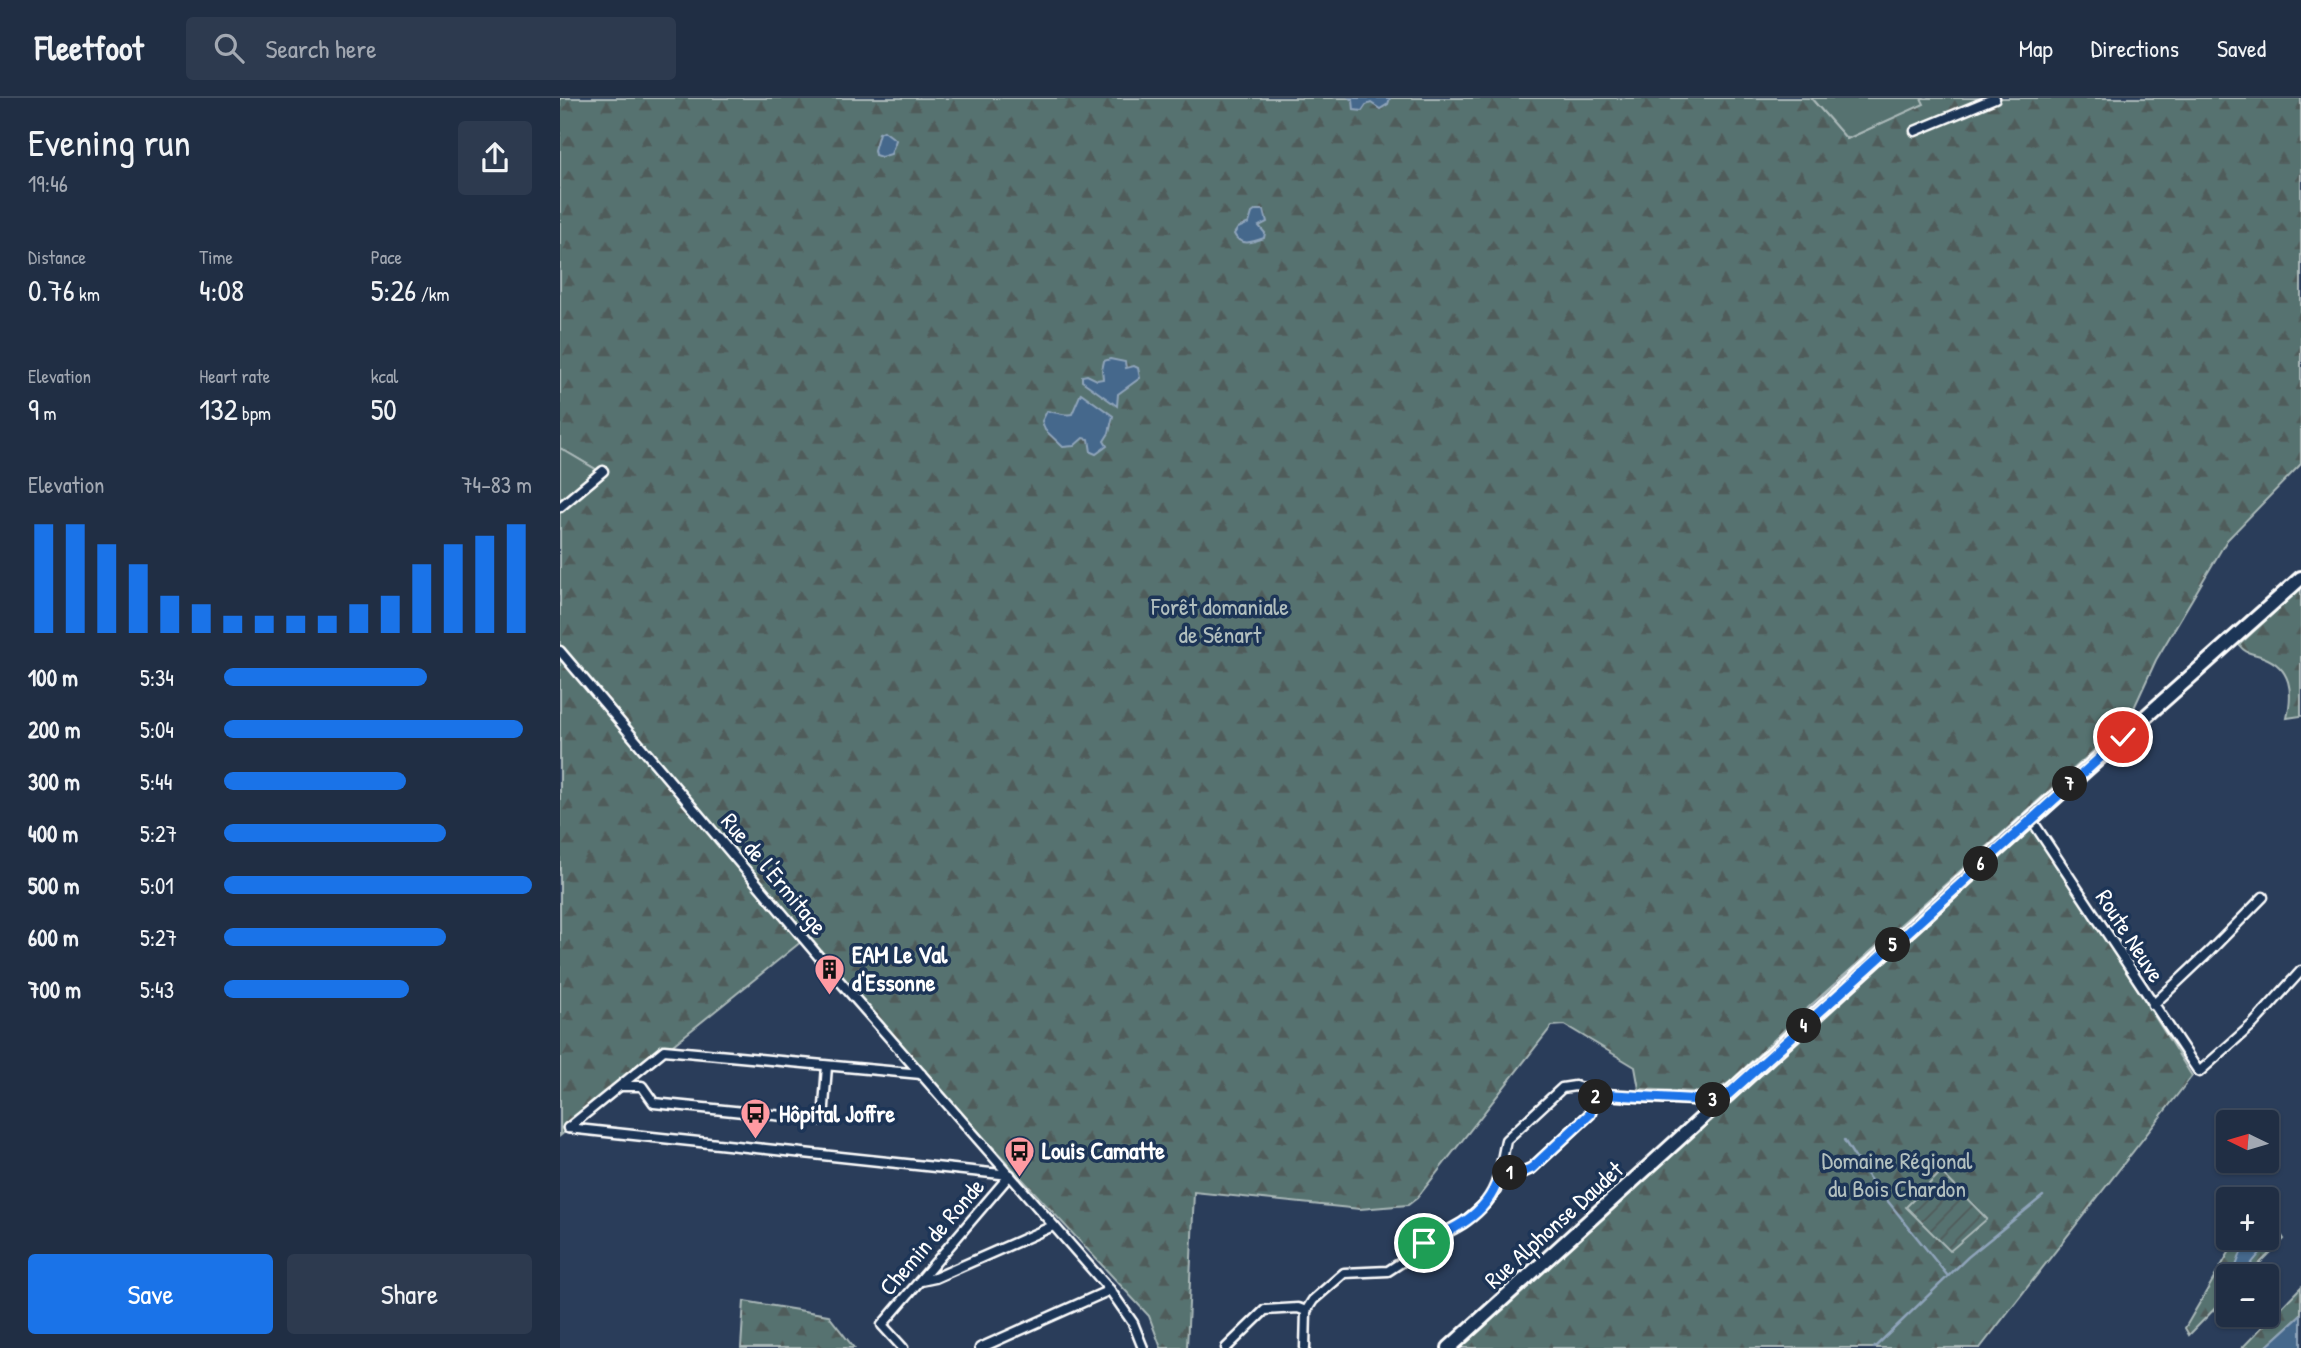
<!DOCTYPE html>
<meta charset="utf-8">
<style>
:root{--surface:#202e44;--page:#2d3a4f;--text:#f1f3f6;--muted:#a2a8b2;--line:#3d4a5d;--accent:#1a73e8}
body{margin:0;font-family:"Patrick Hand",sans-serif;background:var(--page);color:var(--text);height:100vh;display:flex;flex-direction:column;font-size:26px;white-space:nowrap}
*{box-sizing:border-box;margin:0}
p{font-size:23px;color:var(--muted)}
.icon{flex:none;width:38px;height:38px;fill:none;stroke:currentColor;stroke-width:2;stroke-linecap:round;stroke-linejoin:round}
.map{position:relative;flex:1;overflow:hidden}
.drawer{display:flex;flex-direction:column;background:var(--surface);width:560px}
.drawer>*{flex:none}
.needle{width:46px;rotate:275deg}
.controls{position:absolute;left:1656px;top:1012px;display:grid;gap:14px}
.controls a{display:grid;place-items:center;width:63px;height:63px;border-radius:7px;background:var(--surface);box-shadow:0 2px 5px #0004,0 0 0 2px var(--line);font-size:35px}
.pin{position:absolute;display:grid;place-items:center;width:60px;height:60px;color:#fff;margin:-30px;border:4px solid #fff;border-radius:50%;box-shadow:0 2px 7px #0007}
.km{position:absolute;width:35px;height:35px;margin:-18px;border-radius:50%;background:#222;color:#fff;font-size:19px;line-height:35px;text-align:center}
.round{display:grid;place-items:center;flex:none;width:74px;height:74px;border-radius:7px;background:var(--page)}
.head{display:flex;align-items:center;justify-content:space-between;height:119px;padding:0 28px}
h1{font-size:38px;font-weight:600;line-height:52px}
.figures{display:grid;grid-template-columns:repeat(3,1fr);gap:10px;height:119px;padding:7px 28px}
.figures div{display:grid;align-content:center}
.figures b{font-size:30px;font-weight:600}
.figures small{font-size:19px;font-weight:400}
.figures p{font-size:19px}
.chart{height:196px;padding:14px 28px}
.chart p{display:flex;justify-content:space-between}
.chart svg{width:100%;height:126px;margin-top:7px;stroke:var(--accent);stroke-width:6}
.cta{display:flex;gap:14px;margin-top:auto;padding:14px 28px}
.cta a{flex:1;height:80px;border-radius:7px;background:var(--accent);color:#fff;font-size:28px;font-weight:600;line-height:80px;text-align:center}
.cta a+a{background:var(--page);color:var(--text)}
ul{padding:0 28px;list-style:none;font-size:23px}
li{display:grid;grid-template-columns:112px 84px 1fr;align-items:center;height:52px}
li i{height:18px;border-radius:9px;background:var(--accent)}
header{display:flex;align-items:center;gap:42px;box-sizing:border-box;height:98px;padding:0 35px;background:var(--surface);border-bottom:2px solid var(--line)}
header strong{font-size:33px}
nav{display:flex;gap:38px;margin-inline-start:auto;font-size:24px}
.search{width:490px;height:63px;background:var(--page);display:flex;align-items:center;gap:18px;box-sizing:border-box;padding:0 24px;border-radius:7px;color:var(--muted);font-size:26px}
main{display:flex;flex:1;min-height:0}
.map>svg:first-child{display:block}
</style>
<header>
<strong>Fleetfoot</strong>
<div class="search"><svg class="icon" aria-label="search" viewBox="0 0 24 24"><circle cx="10" cy="10" r="6"/><path d="M15 15l6 6"/></svg>Search here</div>
<nav><a>Map</a><a>Directions</a><a>Saved</a></nav>
</header>
<main>
<section class="drawer">
<div class="head"><div><h1>Evening run</h1><p>19:46</p></div><a class="round"><svg class="icon" aria-label="share" viewBox="0 0 24 24"><path d="M12 15V3M7 8l5-5 5 5M5 13v7h14v-7"/></svg></a></div>
<div class="figures">
<div><p>Distance</p><b>0.76<small> km</small></b></div>
<div><p>Time</p><b>4:08</b></div>
<div><p>Pace</p><b>5:26<small> /km</small></b></div>
</div>
<div class="figures">
<div><p>Elevation</p><b>9<small> m</small></b></div>
<div><p>Heart rate</p><b>132<small> bpm</small></b></div>
<div><p>kcal</p><b>50</b></div>
</div>
<div class="chart"><p><span>Elevation</span>74–83 m</p>
<svg viewBox="0 0 160 44" preserveAspectRatio="none"><path d="M5 44V6M15 44V6M25 44V13M35 44V20M45 44V31M55 44V34M65 44V38M75 44V38M85 44V38M95 44V38M105 44V34M115 44V31M125 44V20M135 44V13M145 44V10M155 44V6"/></svg>
</div>
<ul>
<li><b>100 m</b>5:34<i style="width:66%"></i></li>
<li><b>200 m</b>5:04<i style="width:97%"></i></li>
<li><b>300 m</b>5:44<i style="width:59%"></i></li>
<li><b>400 m</b>5:27<i style="width:72%"></i></li>
<li><b>500 m</b>5:01<i style="width:100%"></i></li>
<li><b>600 m</b>5:27<i style="width:72%"></i></li>
<li><b>700 m</b>5:43<i style="width:60%"></i></li>
</ul>
<div class="cta"><a>Save</a><a>Share</a></div>
</section>
<div class="map">
<svg width="1741" height="1250" viewBox="0 0 1741 1250">
<defs>
<pattern id="forest-firs" width="22" height="20" patternUnits="userSpaceOnUse" patternTransform="scale(1.75)"><rect width="22" height="20" fill="#567270"/><path d="M5 1l3.5 6h-7zM16 11l3.5 6h-7z" fill="#505b5a"/></pattern>
<pattern id="garden-furrows" width="10" height="10" patternUnits="userSpaceOnUse" patternTransform="scale(1.75)"><rect width="10" height="10" fill="#567270"/><path d="M-1 1l2-2M0 10L10 0M9 11l2-2" fill="none" stroke="#505b5a"/></pattern>
</defs>
<rect width="100%" height="100%" fill="#2a3d5a"/>
<filter id="ink" filterUnits="userSpaceOnUse"><feTurbulence type="fractalNoise" baseFrequency=".0143" numOctaves="2"/><feDisplacementMap in="SourceGraphic" scale="14" xChannelSelector="R" yChannelSelector="G"/><feConvolveMatrix kernelMatrix="1 2 1 2 8 2 1 2 1" color-interpolation-filters="sRGB"/></filter>
<g filter="url(#ink)">
<g fill="url(#forest-firs)" stroke="#aab8b8" stroke-width="2">
<path d="M0,0H1251L1287,41L1363,6L1361,0H1741V366L1667,442L1596,562L1569,621L1240,917L1170,984L1151,995L1079,991L1075,969L1005,927L992,928L857,1100L848,1107L800,1111L634,1094L627,1250H601L589,1218L242,843L0,1038V403L37,372L0,350Z"/>
<path d="M1741,490V618L1727,620C1733,594 1732,570 1703,559C1692,555 1686,556 1679,547Z"/>
<path d="M1471,721L1632,978L1420,1250H889Z"/>
<path d="M1706,1114L1724,1141L1687,1178H1668V1197L1629,1237L1625,1230L1678,1139H1706Z"/>
<path d="M1741,1189V1217L1705,1250H1682Z"/>
<path d="M184,1203L268,1217L294,1250H181Z"/>
</g>
<path fill="url(#garden-furrows)" stroke="#aab8b8" stroke-width="2" d="M1381,1074L1427,1121L1390,1153L1346,1109Z"/>
<g fill="#567270" stroke="#aab8b8" stroke-width="2">
<path d="M1251,0H1361L1364,6L1287,41Z"/>
<path d="M0,350L37,372L0,403Z"/>
</g>
<g fill="#45688c" stroke="#8fa4ba" stroke-width="2">
<path d="M790,0H830L828,6L820,11L811,5L806,7L802,13L794,12L793,2Z"/>
<path d="M324,33L336,42L331,56L321,59L315,57L314,52L319,35Z"/>
<path d="M696,112H704L707,124L699,128L705,135L704,140C693,144 680,149 674,136L678,130L689,125L692,115Z"/>
<path d="M550,261L565,264L566,270L574,268L578,270L580,280L558,296L557,308L522,283V278L527,277L537,282L543,281L542,272L544,263Z"/>
<path d="M521,295L553,318L549,335L544,343L547,348L536,356L531,354L529,341L523,340L514,348L503,349L485,332L482,323L487,313C495,314 505,318 512,316Z"/>
<path d="M1706,1117L1717,1135L1681,1178L1673,1176L1684,1147L1690,1139H1706Z"/>
<path d="M1741,1217V1250H1705L1737,1221Z"/>
</g>
<g fill="none" stroke-linecap="round" stroke-linejoin="round">
<g stroke="#8fa4ba" stroke-width="2.5">
<path d="M1284,1042L1304,1074"/>
<path d="M1306,1076L1387,1177"/>
<path d="M1314,1250L1408,1159L1483,1098"/>
</g>
<defs>
<g id="minor">
<path d="M1355,33L1435,0"/>
<path d="M0,409L43,373"/>
<path d="M0,553L277,880L550,1192L573,1225L583,1250"/>
<path d="M1471,721L1639,974L1693,926L1741,873"/>
<path d="M1593,907L1650,853L1703,799"/>
<path d="M61,988H82L94,1005L263,1022L267,968"/>
<path d="M8,1030L450,1077"/>
<path d="M8,1030L104,952L361,976"/>
<path d="M940,1074L961,1075L972,1070L1030,1016L1036,996"/>
<path d="M361,1183L375,1180L493,1128"/>
<path d="M343,1250L322,1227L450,1077"/>
<path d="M420,1250L550,1192"/>
<path d="M666,1250L705,1212L738,1210L746,1213"/>
<path d="M745,1250L746,1213L753,1202L784,1175L828,1173L848,1160L864,1145L903,1125L927,1104L936,1092L946,1042L1002,990L1015,988L1044,997L1160,1003"/>
</g>
<path id="primary" d="M889,1250L1471,721L1741,480"/>
</defs>
<use href="#minor" stroke="#fff" stroke-width="13"/>
<use href="#primary" stroke="#fff" stroke-width="18"/>
<use href="#minor" stroke="#1d3557" stroke-width="8"/>
<use href="#primary" stroke="#1d3557" stroke-width="12"/>
</g>
</g>
<g fill="none" stroke-linecap="round" stroke-linejoin="round" filter="url(#ink)">
<defs>
<path id="route" d="M864,1145C899,1129 931,1114 940,1074L961,1075L972,1070L1030,1016L1036,996L1161,1003L1563,639"/>
</defs>
<use href="#route" stroke="#fff" stroke-width="14"/>
<use href="#route" stroke="#1a73e8" stroke-width="9"/>
</g>
<defs>
<symbol id="building-pin" viewBox="-11 -11 22 30"><path d="M0 17L-7.5 6A9.5 9.5 0 1 1 7.5 6Z" fill="#ff9aa2" stroke="#1d3557"/><path d="M-4-6H4V6H1V3H-1V6H-4ZM-2.5-4.3h1.7v1.8h-1.7ZM.8-4.3h1.7v1.8H.8ZM-2.5-1h1.7V.8h-1.7ZM.8-1h1.7V.8H.8Z" fill="#111"/></symbol>
<symbol id="bus-pin" viewBox="-11 -11 22 30"><path d="M0 17L-7.5 6A9.5 9.5 0 1 1 7.5 6Z" fill="#ff9aa2" stroke="#1d3557"/><path d="M-5-6H5V4H4V6H2V4H-2V6H-4V4H-5ZM-3.5-4V0h7V-4ZM-3.5 1.2v1.5H-2V1.2ZM2 1.2v1.5H3.5V1.2Z" fill="#111"/></symbol>
</defs>
<g fill-rule="evenodd">
<use href="#building-pin" x="252" y="854" width="35" height="47"/>
<use href="#bus-pin" x="178" y="998" width="35" height="47"/>
<use href="#bus-pin" x="442" y="1036" width="35" height="47"/>
</g>
<g text-anchor="middle" stroke-width="7" stroke-linejoin="round" paint-order="stroke">
<g font-size="24" fill="#b3c0bf" stroke="#1d3557">
<text x="660" y="517">Forêt domaniale<tspan x="660" dy="28">de Sénart</tspan></text>
<text x="1337" y="1071">Domaine Régional<tspan x="1337" dy="28">du Bois Chardon</tspan></text>
</g>
<g font-size="24" fill="#fff" stroke="#1d3557">
<text transform="translate(214 776) rotate(50)" y="8">Rue de l'Ermitage</text>
<text transform="translate(1570 838) rotate(57)" y="8">Route Neuve</text>
<text transform="translate(994 1127) rotate(-42)" y="8">Rue Alphonse Daudet</text>
<text transform="translate(372 1139) rotate(-49)" y="8">Chemin de Ronde</text>
</g>
<g font-size="24" font-weight="bold" fill="#fff" stroke="#1d3557" text-anchor="start">
<text x="292" y="865">EAM Le Val<tspan x="292" dy="28">d'Essonne</tspan></text>
<text x="219" y="1024">Hôpital Joffre</text>
<text x="482" y="1061">Louis Camatte</text>
</g>
</g>
</svg>
<div class="controls">
<a><svg class="needle" viewBox="-14 -14 28 28"><path d="M0-13l5 13h-10z" fill="#e53935"/><path d="M0 13l5-13h-10z" fill="#a2a8b2"/></svg></a>
<a>+</a>
<a>−</a>
</div>
<div class="pin" style="left:864px;top:1145px;background:#1e9e55"><svg class="icon" aria-label="arrive" viewBox="0 0 24 24"><path d="M6 21V4h12l-3 4 3 4H6"/></svg></div>
<div class="pin" style="left:1563px;top:639px;background:#d93025"><svg class="icon" aria-label="check" viewBox="0 0 24 24"><path d="M5 12l5 5 9-10"/></svg></div>
<b class="km" style="left:950px;top:1075px">1</b>
<b class="km" style="left:1036px;top:999px">2</b>
<b class="km" style="left:1153px;top:1002px">3</b>
<b class="km" style="left:1244px;top:928px">4</b>
<b class="km" style="left:1333px;top:847px">5</b>
<b class="km" style="left:1421px;top:766px">6</b>
<b class="km" style="left:1510px;top:686px">7</b>
</div>
</main>
